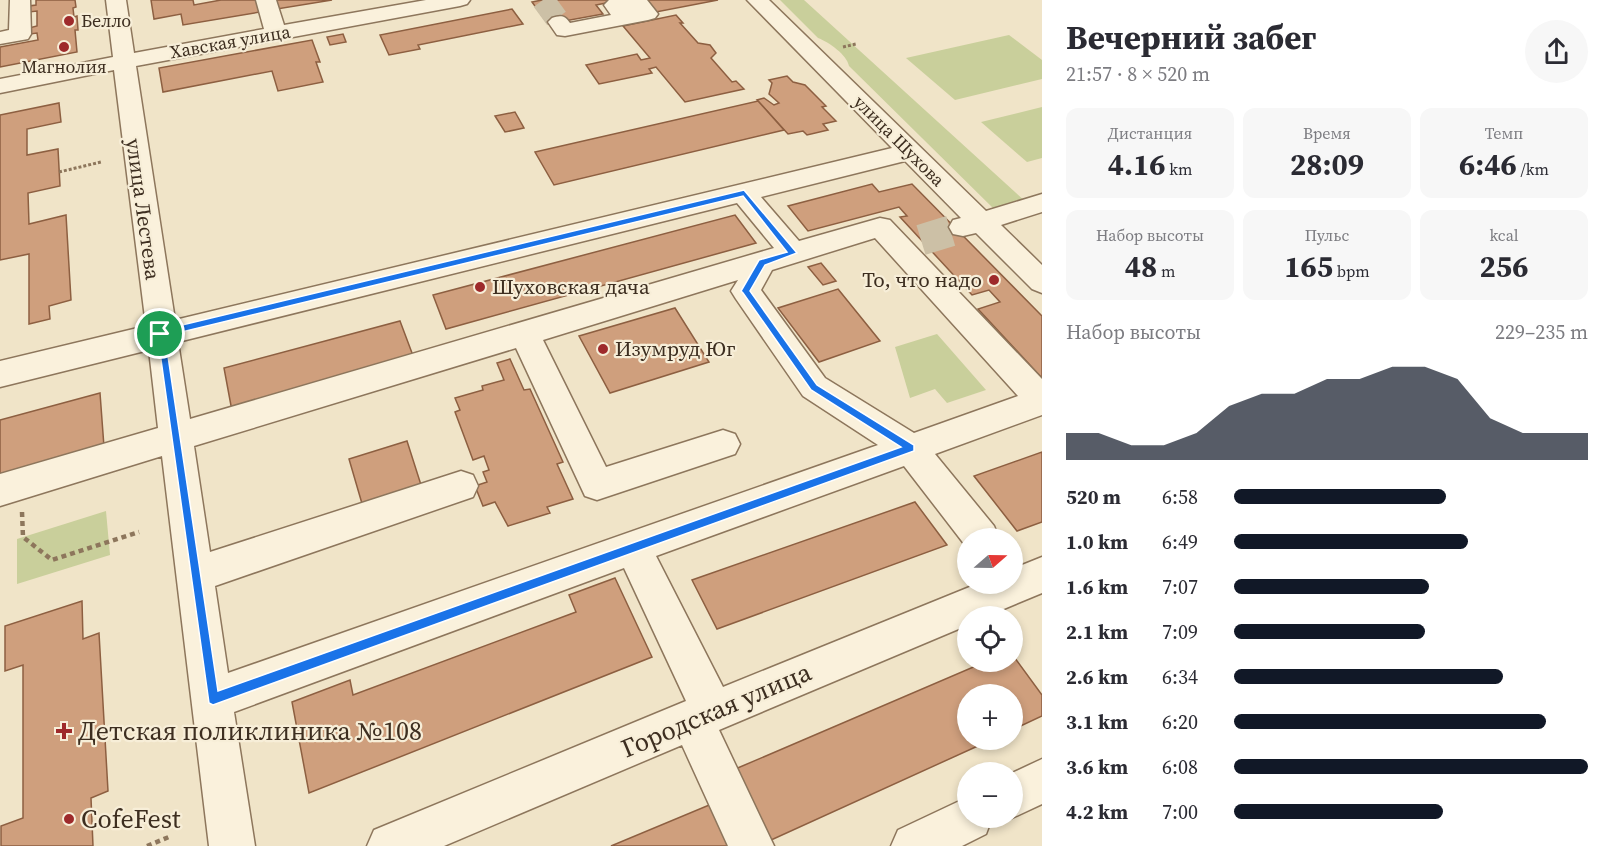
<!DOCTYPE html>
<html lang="ru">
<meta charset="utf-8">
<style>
:root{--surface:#fff;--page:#f7f7f7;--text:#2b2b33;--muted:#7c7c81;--accent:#111827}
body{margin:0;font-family:"Source Serif 4",serif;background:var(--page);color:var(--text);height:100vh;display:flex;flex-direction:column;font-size:22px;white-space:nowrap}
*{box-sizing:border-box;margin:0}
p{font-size:20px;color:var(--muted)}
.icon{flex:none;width:33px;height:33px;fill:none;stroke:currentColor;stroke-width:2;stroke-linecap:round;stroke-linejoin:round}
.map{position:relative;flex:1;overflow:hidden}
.side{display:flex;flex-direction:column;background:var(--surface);width:570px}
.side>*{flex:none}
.needle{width:39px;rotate:70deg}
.controls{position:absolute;left:957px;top:528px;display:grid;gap:12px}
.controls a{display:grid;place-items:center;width:66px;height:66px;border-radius:50%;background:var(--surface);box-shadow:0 3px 9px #0003;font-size:30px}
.pin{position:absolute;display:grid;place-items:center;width:51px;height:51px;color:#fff;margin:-26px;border:3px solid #fff;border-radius:50%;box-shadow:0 2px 6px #0007}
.round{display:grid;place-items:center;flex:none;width:63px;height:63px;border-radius:32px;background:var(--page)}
.head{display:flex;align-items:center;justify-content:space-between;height:102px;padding:0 24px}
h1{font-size:33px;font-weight:700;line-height:45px}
.stats{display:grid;grid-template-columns:repeat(3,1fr);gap:9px;height:102px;padding:6px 24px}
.stats div{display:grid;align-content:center;border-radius:12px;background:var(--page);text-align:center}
.stats b{font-size:30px;font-weight:700}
.stats small{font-size:16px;font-weight:400}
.stats p{font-size:16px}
.chart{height:168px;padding:12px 24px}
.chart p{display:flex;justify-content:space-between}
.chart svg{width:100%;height:108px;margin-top:6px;fill:var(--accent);opacity:.7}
ul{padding:0 24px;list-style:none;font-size:20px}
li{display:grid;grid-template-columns:96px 72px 1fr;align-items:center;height:45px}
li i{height:15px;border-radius:8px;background:var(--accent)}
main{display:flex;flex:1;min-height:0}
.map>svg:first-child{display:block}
</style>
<main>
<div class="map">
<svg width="1042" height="846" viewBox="0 0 1042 846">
<rect width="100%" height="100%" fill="#f0e4c8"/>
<g fill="#c9cf9b">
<path d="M780,0H804L1027,203L996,211L849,66C847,55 829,42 818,38Z"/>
<path d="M1009,35L1042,60V79L955,100L906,58Z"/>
<path d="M1042,107V158L1027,162L981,122Z"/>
<path d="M937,334L986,390L947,403L935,389L910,398L895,347Z"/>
<path d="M106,511L110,555L17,584V539Z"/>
</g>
<g fill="#cf9f7d" stroke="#8d5f41" stroke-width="1.5">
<path d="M36,0H75L76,7L73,8L74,17L77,16L78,30H75L77,52L0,67V47L38,40L37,33L30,34L29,28L37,26V11L29,12V6L36,5Z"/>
<path d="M151,0H193L194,5L221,0H256L260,12L183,25L181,14L154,19Z"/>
<path d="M274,0H332L277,9Z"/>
<path d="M542,0H621L596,5L603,14L548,24L532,2Z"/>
<path d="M646,0H718L656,12Z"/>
<path d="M512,9L523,24L418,45L420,49L389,55L380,35Z"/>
<path d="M676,15L683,23H680L698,43L710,45L716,53L711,58L732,82L736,81L744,89L685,102L656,67L649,69L652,73L599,84L586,65L637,54L641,60L650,58L623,26Z"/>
<path d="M343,34L346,42L330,45L327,37Z"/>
<path d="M312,40L320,62H316L323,82L278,91L272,71L163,92L159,68Z"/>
<path d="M787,76L793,82L805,85L826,106L822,107L836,121L823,124L828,130L807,135L803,131L788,134L757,100L764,98L774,105L779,103L769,94L772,83L769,80Z"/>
<path d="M758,101L784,130L554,185L535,152Z"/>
<path d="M59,103L61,122L27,129V155L58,149L60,186L28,193L29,224L66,215L71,300L49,306L50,319L29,324V254L0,260V115Z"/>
<path d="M515,112L524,128L505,132L495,116Z"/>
<path d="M872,184L879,192L912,184L1042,316V378L978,309L1000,302L989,290L972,295L900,217L907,216L899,207L808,231L788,206Z"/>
<path d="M735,215L756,243L446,329L433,295Z"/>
<path d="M821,263L836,281L823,285L808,267Z"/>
<path d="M838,289L880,341L819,362L778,308Z"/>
<path d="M675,308L709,362L610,393L579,336Z"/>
<path d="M400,321L415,361L232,411L224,368Z"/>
<path d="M510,359L524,390L530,389L563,462L557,464L573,499L547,507L550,513L508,526L495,502L483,506L475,486L487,482L483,472L489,470L484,456L473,460L455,412L460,410L455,398L483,390L482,386L504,380L497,363Z"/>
<path d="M100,393L104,447L0,475V420Z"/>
<path d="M407,441L422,488L363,507L349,459Z"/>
<path d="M1042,452V522L1017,531L974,476Z"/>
<path d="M915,502L947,545L717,629L692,580Z"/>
<path d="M615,578L652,657L309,793L292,702L350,680L353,695L576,612L569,595Z"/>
<path d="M82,601L83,639L99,633L108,791L91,798L93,846H1V826L23,818V665L5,671V626Z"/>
<path d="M1012,654L1042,695V716L1012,730V694H968V740H991L760,845L726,773L985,662H1012Z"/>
<path d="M714,803L733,846H611Z"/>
</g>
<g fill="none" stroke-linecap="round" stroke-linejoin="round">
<path stroke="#ccc0a6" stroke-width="23" stroke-dasharray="23 12" stroke-linecap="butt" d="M543,0L559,22"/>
<path stroke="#ccc0a6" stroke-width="31" stroke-dasharray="31 15" stroke-linecap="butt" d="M921,240L957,229"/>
<defs>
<g id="minor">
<path d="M10,0H30L31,34L28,39L0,44V32L9,30Z"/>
<path d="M106,0H126L134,53L264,29L256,0H276L284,25L426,0H470L467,4L460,6L136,66L175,320L892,148L747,0H769L986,211L1042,194V212L1001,225L1042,265V293L1032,289L976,233L963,236L953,234L949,227L953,220L961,218L905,161L761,197L799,241L880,218L890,220L1042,379V415L935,454L994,526L999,538H968V549L904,466L656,556L723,687L977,584H1012V569L1042,557V593L987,616H968V625L719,730L774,846H728L682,745L444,846H367L374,830L686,701L624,568L234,712L255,846H209L162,456L0,506V474L158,428L149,350L0,387V361L146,326L114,70L0,93V79L113,57ZM737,203L774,248L190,419L178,342ZM875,238L1018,396L914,433L825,378L761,290L772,270ZM738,280L731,291L736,299L803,396L878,445L228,673L215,586L473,497L478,486L473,475L461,471L210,552L194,446L516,348L585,496L597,500L735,454L740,444L735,434L723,430L606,467L543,340Z"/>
<path d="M609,0H647L658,14L655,18L648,20L565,36L557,35L548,22L552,18C560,15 565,15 570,23L611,15L604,5Z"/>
<path d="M1042,759V804L1012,818H1011L1012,773Z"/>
<path d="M968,797V818H992L986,834L962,846H891L898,830Z"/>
</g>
</defs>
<use href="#minor" stroke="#8d765c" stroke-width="3"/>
<g stroke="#8d765c" stroke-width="3" stroke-dasharray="3 2" stroke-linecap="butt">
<path d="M843,47L856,44"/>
<path d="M59,172L101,162"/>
</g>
<g stroke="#8d765c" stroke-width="4.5" stroke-dasharray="5 4" stroke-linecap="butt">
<path d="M22,512L23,537L52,560L139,532"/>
<path d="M147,846L169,837"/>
</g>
<use href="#minor" fill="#faf1dc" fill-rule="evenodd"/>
</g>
<path fill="#1a73e8" stroke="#fff" stroke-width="1.5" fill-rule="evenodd" d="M744,190L797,253L765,265L750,291L817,385L914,445V451L213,705L209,703L157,331ZM743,196L787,252L759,260L741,291L743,293L811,390L901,447L218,691L165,336Z"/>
<g fill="#9e2a2b" stroke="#f7eed8" stroke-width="2">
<circle cx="69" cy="21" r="6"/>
<circle cx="64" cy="47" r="6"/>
<circle cx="994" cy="280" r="6"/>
<circle cx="480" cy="287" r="6"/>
<circle cx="603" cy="349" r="6"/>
<path d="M61 722h6v6h6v6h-6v6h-6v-6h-6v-6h6z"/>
<circle cx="69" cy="819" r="6"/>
</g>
<g text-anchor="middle" stroke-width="4.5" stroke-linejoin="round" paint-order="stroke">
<g font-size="18" fill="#3d2e20" stroke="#f7eed8" text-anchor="start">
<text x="81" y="27">Белло</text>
<text x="64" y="73" text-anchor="middle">Магнолия</text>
</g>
<g font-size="18" fill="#3d2e20" stroke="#f7eed8">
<text transform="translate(230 42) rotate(-10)" y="6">Хавская улица</text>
<text transform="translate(899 141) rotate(45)" y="6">улица Шухова</text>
</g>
<g font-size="21" fill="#3d2e20" stroke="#f7eed8">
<text transform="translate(143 209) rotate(82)" y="7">улица Лестева</text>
</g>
<g font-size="21" fill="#3d2e20" stroke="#f7eed8" text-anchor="start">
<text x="982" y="287" text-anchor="end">То, что надо</text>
<text x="492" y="294">Шуховская дача</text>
<text x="615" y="356">Изумруд Юг</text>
</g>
<g font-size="26" fill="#3d2e20" stroke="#f7eed8">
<text transform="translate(716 710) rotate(-23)" y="9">Городская улица</text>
</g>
<g font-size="26" fill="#3d2e20" stroke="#f7eed8" text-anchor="start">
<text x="78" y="740">Детская поликлиника №108</text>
<text x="81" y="828">CofeFest</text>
</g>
</g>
</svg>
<div class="controls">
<a><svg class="needle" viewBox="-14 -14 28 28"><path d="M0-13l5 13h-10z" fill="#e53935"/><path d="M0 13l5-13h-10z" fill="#7c7c81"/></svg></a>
<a><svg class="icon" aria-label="locate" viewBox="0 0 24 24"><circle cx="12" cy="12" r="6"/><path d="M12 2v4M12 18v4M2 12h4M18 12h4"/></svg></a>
<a>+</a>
<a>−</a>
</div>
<div class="pin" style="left:160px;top:334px;background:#1e9e55"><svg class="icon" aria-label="arrive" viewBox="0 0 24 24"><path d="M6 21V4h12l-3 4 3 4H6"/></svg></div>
</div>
<section class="side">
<div class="head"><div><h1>Вечерний забег</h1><p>21:57 · 8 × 520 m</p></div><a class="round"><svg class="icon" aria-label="share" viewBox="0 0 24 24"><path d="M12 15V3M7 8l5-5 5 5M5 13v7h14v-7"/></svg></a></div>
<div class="stats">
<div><p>Дистанция</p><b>4.16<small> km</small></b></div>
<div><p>Время</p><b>28:09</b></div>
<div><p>Темп</p><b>6:46<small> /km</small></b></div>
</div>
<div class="stats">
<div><p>Набор высоты</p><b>48<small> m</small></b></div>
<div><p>Пульс</p><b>165<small> bpm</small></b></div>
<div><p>kcal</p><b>256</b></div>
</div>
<div class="chart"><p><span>Набор высоты</span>229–235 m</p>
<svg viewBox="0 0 160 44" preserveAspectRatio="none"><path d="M0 44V33L10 33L20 38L30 38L40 33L50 22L60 17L70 17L80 11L90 11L100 6L110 6L120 11L130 27L140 33L150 33L160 33V44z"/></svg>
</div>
<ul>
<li><b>520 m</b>6:58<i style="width:60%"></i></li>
<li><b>1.0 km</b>6:49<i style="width:66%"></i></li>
<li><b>1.6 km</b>7:07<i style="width:55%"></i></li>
<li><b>2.1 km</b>7:09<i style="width:54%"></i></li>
<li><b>2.6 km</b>6:34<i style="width:76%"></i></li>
<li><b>3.1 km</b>6:20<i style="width:88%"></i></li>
<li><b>3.6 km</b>6:08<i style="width:100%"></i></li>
<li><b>4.2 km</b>7:00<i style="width:59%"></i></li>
</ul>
</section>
</main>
